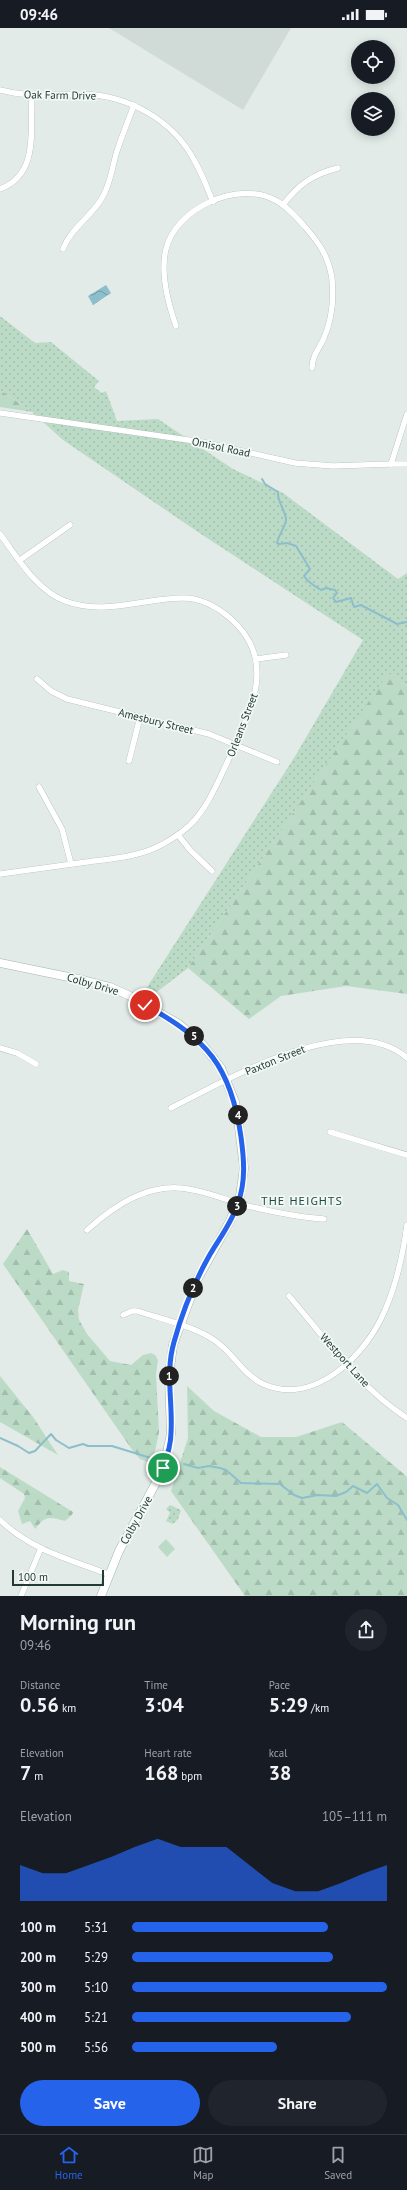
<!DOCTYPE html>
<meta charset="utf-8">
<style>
:root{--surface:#171b24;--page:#20242c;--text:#f1f3f6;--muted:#9ea1a6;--line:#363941;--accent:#2563eb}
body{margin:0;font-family:"PT Sans",sans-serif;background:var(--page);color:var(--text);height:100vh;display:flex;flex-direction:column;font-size:15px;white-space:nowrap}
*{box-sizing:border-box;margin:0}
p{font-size:13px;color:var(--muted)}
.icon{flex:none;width:22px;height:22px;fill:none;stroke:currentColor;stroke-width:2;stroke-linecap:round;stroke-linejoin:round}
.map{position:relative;height:1568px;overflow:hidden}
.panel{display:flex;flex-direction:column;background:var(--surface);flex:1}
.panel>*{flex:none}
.fabs{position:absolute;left:351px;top:12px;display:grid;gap:8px}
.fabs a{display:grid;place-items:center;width:44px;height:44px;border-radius:50%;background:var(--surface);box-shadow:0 2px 10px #0003;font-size:20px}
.scale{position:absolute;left:12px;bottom:10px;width:92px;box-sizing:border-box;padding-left:4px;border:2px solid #233a36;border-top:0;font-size:11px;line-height:14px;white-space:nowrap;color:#233a36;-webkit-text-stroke:3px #f2f8f5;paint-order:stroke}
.pin{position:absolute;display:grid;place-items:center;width:34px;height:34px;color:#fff;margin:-17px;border:2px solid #fff;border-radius:50%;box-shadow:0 1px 4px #0007}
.km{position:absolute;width:20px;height:20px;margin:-10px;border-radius:50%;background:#222;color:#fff;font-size:11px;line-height:20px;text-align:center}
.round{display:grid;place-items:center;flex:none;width:42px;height:42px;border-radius:21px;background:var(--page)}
.summary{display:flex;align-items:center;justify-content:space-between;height:68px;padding:0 20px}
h1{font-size:22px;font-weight:700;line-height:30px}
.metrics{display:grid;grid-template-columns:repeat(3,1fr);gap:6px;height:68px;padding:4px 20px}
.metrics div{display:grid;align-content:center}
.metrics b{font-size:20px;font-weight:700}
.metrics small{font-size:11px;font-weight:400}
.metrics p{font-size:11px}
.chart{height:112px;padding:8px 20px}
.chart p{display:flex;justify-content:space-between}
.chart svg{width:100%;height:72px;margin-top:4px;fill:var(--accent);opacity:.7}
.button{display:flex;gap:8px;margin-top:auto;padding:8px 20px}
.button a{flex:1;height:46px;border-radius:24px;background:var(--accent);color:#fff;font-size:16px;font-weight:700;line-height:46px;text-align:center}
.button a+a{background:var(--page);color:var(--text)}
ul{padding:0 20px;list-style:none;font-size:13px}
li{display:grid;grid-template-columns:64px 48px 1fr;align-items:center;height:30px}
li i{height:10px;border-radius:5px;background:var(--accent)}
.status{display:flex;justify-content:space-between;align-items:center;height:28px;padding:0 20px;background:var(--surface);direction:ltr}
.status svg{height:11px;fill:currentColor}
.tab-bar{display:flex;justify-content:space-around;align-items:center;height:56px;border-top:1px solid var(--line);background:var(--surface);font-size:11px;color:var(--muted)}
.tab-bar a{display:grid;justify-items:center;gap:2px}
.tab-bar .selected{color:var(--accent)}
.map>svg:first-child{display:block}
</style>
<div class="status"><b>09:46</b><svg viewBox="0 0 49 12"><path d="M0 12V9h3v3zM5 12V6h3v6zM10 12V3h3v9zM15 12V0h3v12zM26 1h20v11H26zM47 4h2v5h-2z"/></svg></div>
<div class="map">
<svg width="407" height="1568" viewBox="0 0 407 1568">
<defs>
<pattern id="grass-dots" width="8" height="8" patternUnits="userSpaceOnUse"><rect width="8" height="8" fill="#bcdbc7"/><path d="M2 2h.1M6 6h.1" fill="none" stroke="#a1bdac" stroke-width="1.8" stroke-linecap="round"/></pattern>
<pattern id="forest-firs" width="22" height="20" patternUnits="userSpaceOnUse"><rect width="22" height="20" fill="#bcdbc7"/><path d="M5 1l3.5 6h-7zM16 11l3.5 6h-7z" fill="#a1bdac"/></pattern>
<pattern id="water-waves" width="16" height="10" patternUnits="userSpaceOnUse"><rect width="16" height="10" fill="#8dbecc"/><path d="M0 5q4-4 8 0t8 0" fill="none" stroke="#739ba6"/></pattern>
</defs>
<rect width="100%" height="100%" fill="#e2ebe7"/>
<path fill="#d0dbd7" d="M109,0H291L243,82Z"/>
<g fill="url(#grass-dots)">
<path d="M0,288L35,315L51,314L99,353L94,359L102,365L106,363L117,393L158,391L233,441L283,465L398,551L407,545V658L388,646L188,940L149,970L142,967L294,730L363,612L198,504L63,412L32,384L0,362Z"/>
<path d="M170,1477L181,1482L178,1491L173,1496L166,1493L170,1485L166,1481Z"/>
</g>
<g fill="url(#forest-firs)">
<path d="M0,362L32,384L0,379Z"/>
<path d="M388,645L407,658V966L346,958L281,968L249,991L188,940Z"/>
<path d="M27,1201L53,1246L63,1242L69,1244V1253L84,1256L78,1282L79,1292L87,1306L110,1333L131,1337L143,1327L151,1325L155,1327L158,1332L156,1346L159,1404L155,1423L150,1435L140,1431L133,1423L3,1236Z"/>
<path d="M0,1348L33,1389L58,1427L0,1394Z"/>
<path d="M187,1358L214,1383L261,1409H296L342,1394L405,1447L407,1449V1568H245L171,1463L188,1410Z"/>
<path d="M0,1439L73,1484L72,1487L65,1493C49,1489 46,1487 35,1501L30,1493L22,1496L18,1483L25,1470L24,1466L0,1450Z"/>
</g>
<path fill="#bcdbc7" d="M166,1511L175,1521L167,1529L158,1519Z"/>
<path fill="url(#water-waves)" d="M106,257L111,265L93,277L88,268Z"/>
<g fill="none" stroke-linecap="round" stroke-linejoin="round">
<g stroke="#8dbecc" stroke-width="2">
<path d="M262,451L265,456L278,464C277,473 285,482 286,491C287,496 278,508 277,515L279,516L287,515L296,518L310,541L304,548C307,553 316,559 321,562L326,560L335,562L337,565L333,570L336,574L351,570L354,579L361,577C372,583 386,590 397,596L407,594"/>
<path d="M0,1410L18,1418L29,1425L35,1423L51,1406L56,1412L69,1420L83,1416L88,1418H112L154,1431"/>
<path d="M184,1436L198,1440L209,1438L220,1440L226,1442L241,1455L280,1456L294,1467L302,1470L318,1467L336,1468L346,1464L353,1458L367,1465L377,1456L387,1470L398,1477L407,1492"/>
</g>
<defs>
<g id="street">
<path d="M0,62C32,71 53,65 84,66C129,68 173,92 194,132C202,145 207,160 213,174"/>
<path d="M0,161C39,146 30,104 32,69"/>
<path d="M283,177C298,157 313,146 338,140"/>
<path d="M63,221C71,200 91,189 102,170C111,155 112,139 117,123C122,108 128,93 134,77"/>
<path d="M176,298C168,275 160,245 166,221C176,180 238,152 275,172C287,178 297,190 306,200C320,216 329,230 332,251C334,271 332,291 324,310C319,321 312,328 312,340"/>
<path d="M0,385L202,414L295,435L333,438L391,436L407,386"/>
<path d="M391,436H407"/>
<path d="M0,506C18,530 36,562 65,573C104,588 144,570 183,570C201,570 217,579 230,590C281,634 248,688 226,737C216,758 207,780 190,797C180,806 168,814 155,820C135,829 109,831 87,834C58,838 29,842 0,846"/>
<path d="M20,532L70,497"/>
<path d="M256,631L286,627"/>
<path d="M37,651L51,663L67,671L209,706L277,734"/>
<path d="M129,733L140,689"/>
<path d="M39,759L62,801L71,836"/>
<path d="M178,807L191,823L212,843"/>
<path d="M0,1020L17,1025L36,1036"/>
<path d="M171,1080C227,1052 350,979 407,1030"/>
<path d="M330,1104L407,1127"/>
<path d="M87,1202C116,1176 152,1152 193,1162C209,1165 225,1171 240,1176C268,1183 295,1189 324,1191"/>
<path d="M289,1268C325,1310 360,1360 407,1390"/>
<path d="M123,1287L132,1283H137C161,1291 194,1298 214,1312C233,1324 242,1346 263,1356C315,1379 367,1326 385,1282C397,1255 403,1226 407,1197"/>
<path d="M0,1492C29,1521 71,1532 108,1546"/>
<path d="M21,1568L41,1520"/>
</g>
<path id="secondary" d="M0,935L83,952L110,959L130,968L179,996L202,1016L221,1040L235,1074L238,1091L244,1140L240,1168L230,1193L197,1252L173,1317L169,1348L171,1406L165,1433L159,1449L119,1523L101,1568"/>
</defs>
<use href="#street" stroke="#a5b2ae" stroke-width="6"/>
<use href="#secondary" stroke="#a1b6b0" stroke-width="9"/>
<use href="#street" stroke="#fff" stroke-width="5.5"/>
<use href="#secondary" stroke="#fff" stroke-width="8"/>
</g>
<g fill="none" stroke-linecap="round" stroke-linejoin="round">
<defs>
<path id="route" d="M145,977C207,1011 231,1038 241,1109C244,1131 246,1153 238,1175C232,1195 218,1212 208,1230C193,1257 182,1285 174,1314C165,1345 173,1374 171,1405C171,1416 167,1429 163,1440"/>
</defs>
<use href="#route" stroke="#fff" stroke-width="8"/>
<use href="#route" stroke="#2563eb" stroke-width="5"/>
</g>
<g text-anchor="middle" stroke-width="3.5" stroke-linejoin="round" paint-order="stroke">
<g font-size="11" fill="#233a36" stroke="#f2f8f5">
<text transform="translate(60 67) rotate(1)" y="4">Oak Farm Drive</text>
<text transform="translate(221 419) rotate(12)" y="4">Omisol Road</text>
<text transform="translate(156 693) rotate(14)" y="4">Amesbury Street</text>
<text transform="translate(242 697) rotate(-69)" y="4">Orleans Street</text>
<text transform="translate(93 956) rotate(16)" y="4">Colby Drive</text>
<text transform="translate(275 1032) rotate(-22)" y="4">Paxton Street</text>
<text transform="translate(345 1332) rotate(48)" y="4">Westport Lane</text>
<text transform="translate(136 1492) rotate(-61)" y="4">Colby Drive</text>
</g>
<g font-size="12" letter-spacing="1" fill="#204b44" stroke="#f2f8f5">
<text x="302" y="1177">THE HEIGHTS</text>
</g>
</g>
</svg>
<div class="fabs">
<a><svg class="icon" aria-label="locate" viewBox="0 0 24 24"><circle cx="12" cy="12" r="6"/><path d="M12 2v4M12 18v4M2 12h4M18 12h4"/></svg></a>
<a><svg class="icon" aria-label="layers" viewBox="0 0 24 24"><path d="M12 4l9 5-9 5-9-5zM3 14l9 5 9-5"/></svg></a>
</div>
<div class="scale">100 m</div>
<div class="pin" style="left:163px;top:1440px;background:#1e9e55"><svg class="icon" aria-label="arrive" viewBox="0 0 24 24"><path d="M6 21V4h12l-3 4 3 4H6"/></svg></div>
<div class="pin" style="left:145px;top:977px;background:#d93025"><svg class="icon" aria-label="check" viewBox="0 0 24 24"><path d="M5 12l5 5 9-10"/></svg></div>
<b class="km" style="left:169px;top:1348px">1</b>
<b class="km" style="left:193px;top:1260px">2</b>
<b class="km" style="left:237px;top:1178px">3</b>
<b class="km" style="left:238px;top:1087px">4</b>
<b class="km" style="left:194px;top:1008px">5</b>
</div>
<section class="panel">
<div class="summary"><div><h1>Morning run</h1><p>09:46</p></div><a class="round"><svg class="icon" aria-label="share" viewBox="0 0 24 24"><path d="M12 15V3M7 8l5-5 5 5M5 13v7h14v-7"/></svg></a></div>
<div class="metrics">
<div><p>Distance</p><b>0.56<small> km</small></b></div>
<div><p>Time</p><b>3:04</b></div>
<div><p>Pace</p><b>5:29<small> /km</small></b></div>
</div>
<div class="metrics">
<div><p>Elevation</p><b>7<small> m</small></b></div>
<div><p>Heart rate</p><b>168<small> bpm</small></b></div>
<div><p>kcal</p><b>38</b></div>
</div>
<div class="chart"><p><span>Elevation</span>105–111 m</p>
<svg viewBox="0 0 160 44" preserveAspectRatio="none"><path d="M0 44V22L10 27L20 27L30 22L40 17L50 11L60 6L70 11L80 11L90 11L100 22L110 33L120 38L130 38L140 33L150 27L160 22V44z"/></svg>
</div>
<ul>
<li><b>100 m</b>5:31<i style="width:77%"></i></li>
<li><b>200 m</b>5:29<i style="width:79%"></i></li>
<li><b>300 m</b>5:10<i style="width:100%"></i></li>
<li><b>400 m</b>5:21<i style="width:86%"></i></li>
<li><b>500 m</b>5:56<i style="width:57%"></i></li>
</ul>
<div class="button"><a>Save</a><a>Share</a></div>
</section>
<nav class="tab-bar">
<a class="selected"><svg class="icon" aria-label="home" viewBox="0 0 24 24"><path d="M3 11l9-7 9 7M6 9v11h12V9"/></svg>Home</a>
<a><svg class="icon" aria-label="map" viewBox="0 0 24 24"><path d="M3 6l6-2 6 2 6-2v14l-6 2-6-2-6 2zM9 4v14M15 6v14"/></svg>Map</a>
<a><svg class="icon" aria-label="saved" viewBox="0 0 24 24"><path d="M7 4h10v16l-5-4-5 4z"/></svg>Saved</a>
</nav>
